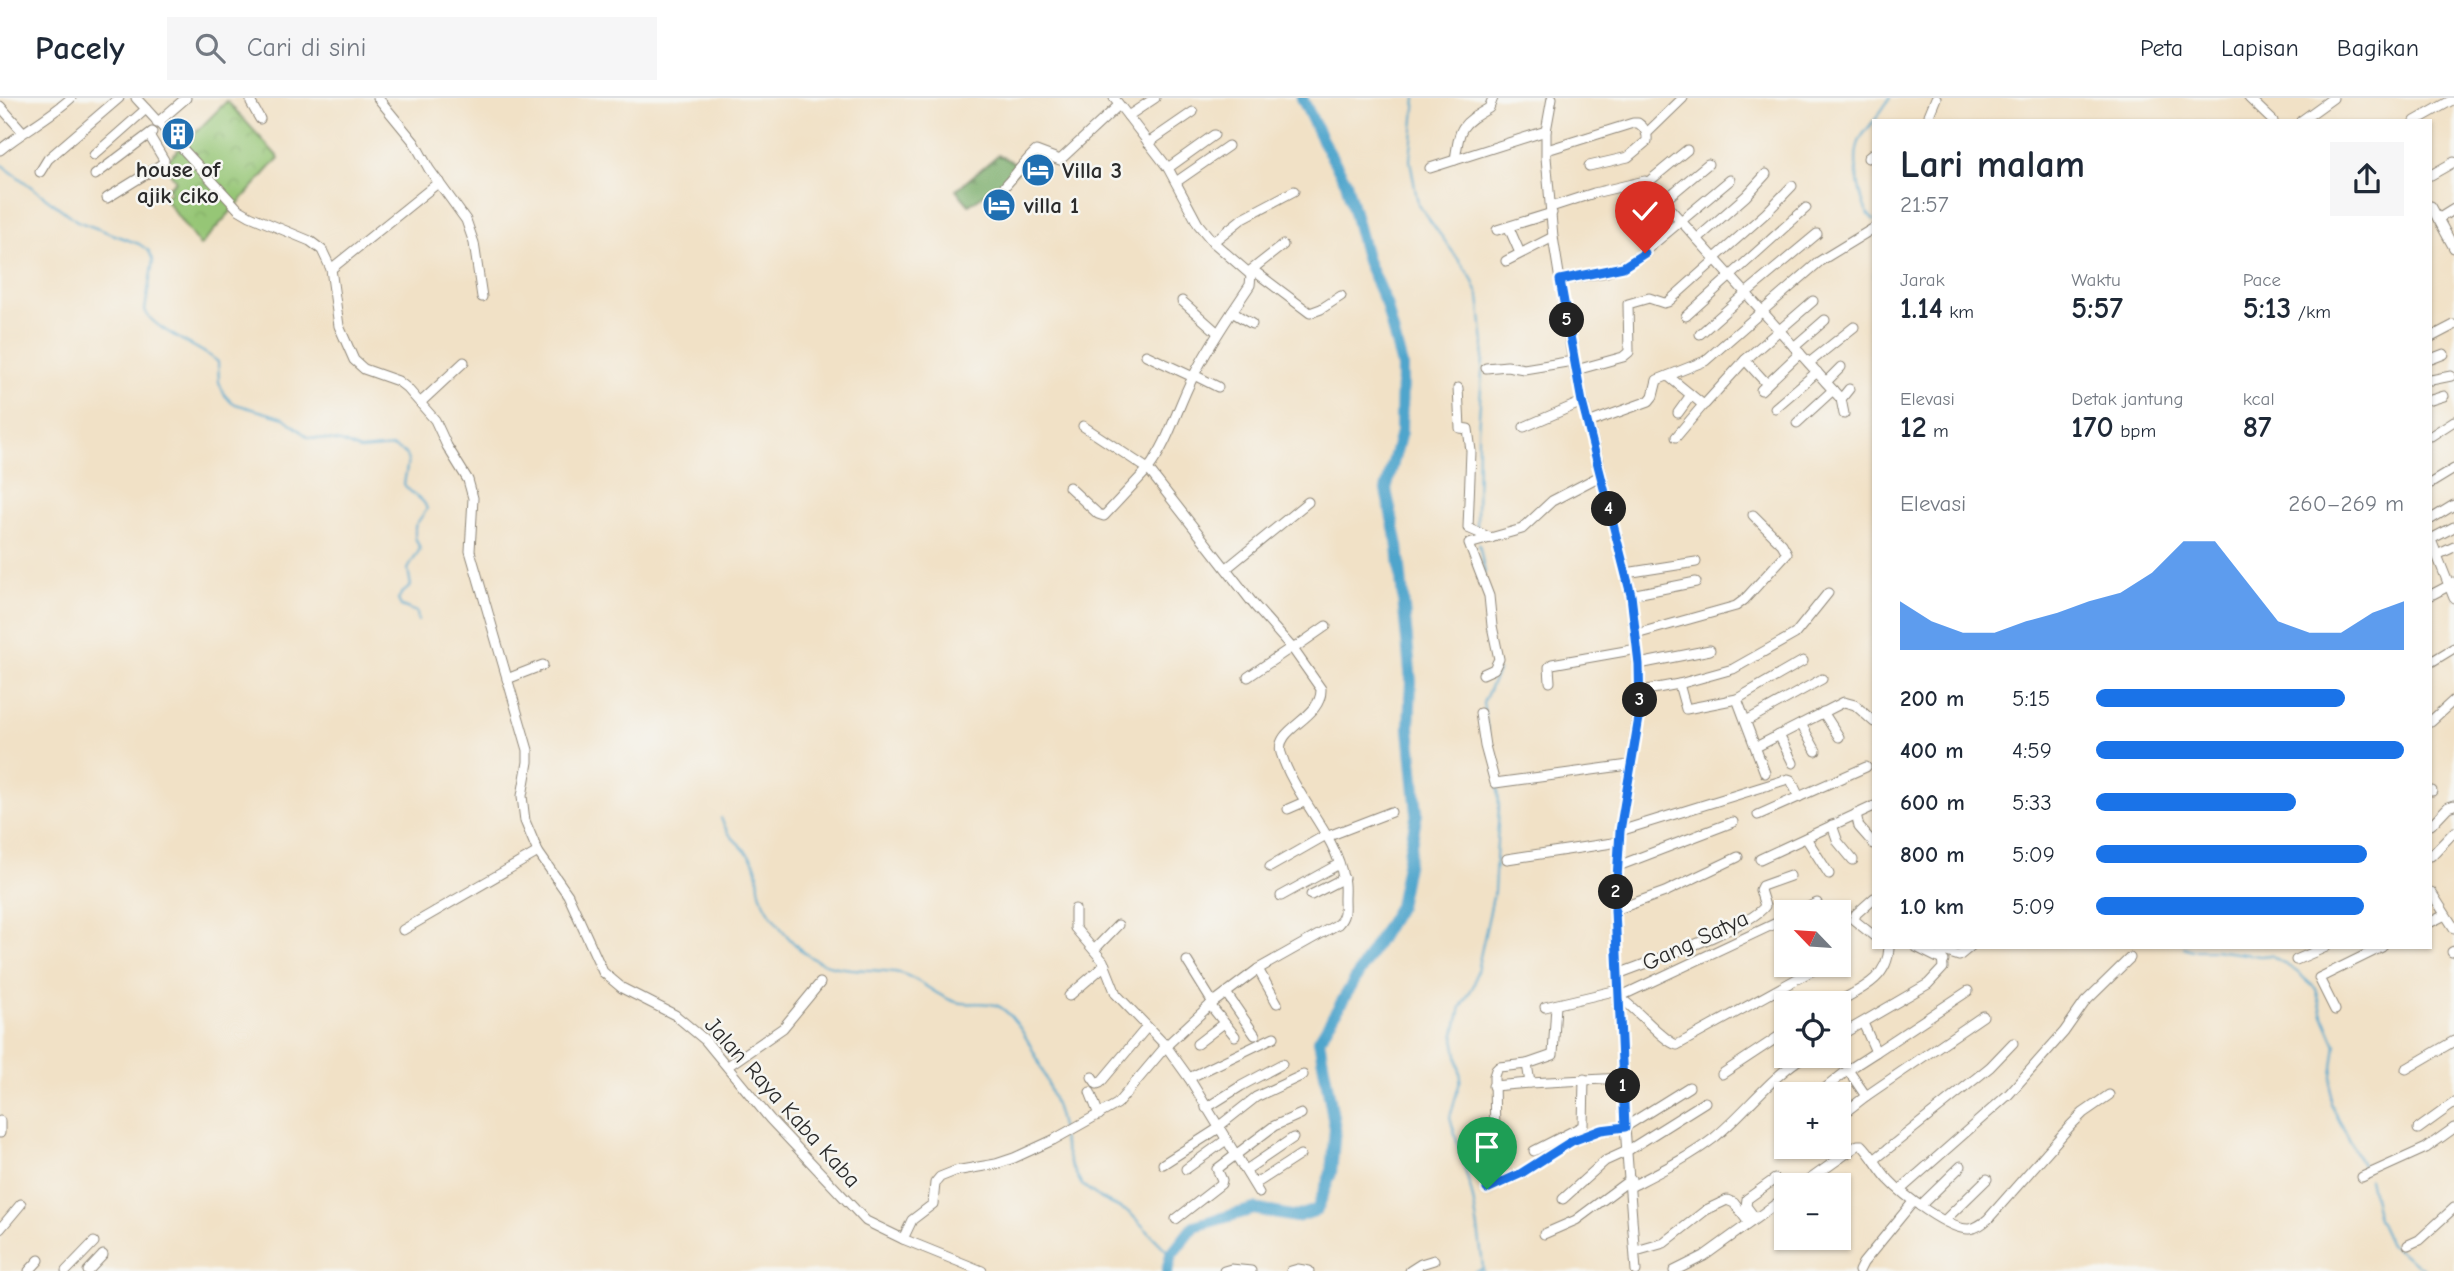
<!DOCTYPE html>
<html lang="id">
<meta charset="utf-8">
<style>
:root{--surface:#fff;--page:#f6f6f7;--text:#1f2937;--muted:#747a83;--line:#e0e1e3;--accent:#1a73e8}
body{margin:0;font-family:"Comic Neue",sans-serif;background:var(--page);color:var(--text);height:100vh;display:flex;flex-direction:column;font-size:26px;white-space:nowrap}
*{box-sizing:border-box;margin:0}
p{font-size:23px;color:var(--muted)}
.icon{flex:none;width:38px;height:38px;fill:none;stroke:currentColor;stroke-width:2;stroke-linecap:round;stroke-linejoin:round}
.map{position:relative;flex:1;overflow:hidden}
.sheet{position:absolute;left:1872px;top:21px;width:560px;height:830px;display:flex;flex-direction:column;background:var(--surface);border-radius:0px;box-shadow:0 2px 5px #0004}
.sheet>*{flex:none}
.needle{width:46px;rotate:295deg}
.tools{position:absolute;left:1774px;top:802px;display:grid;gap:14px}
.tools a{display:grid;place-items:center;width:77px;height:77px;border-radius:0px;background:var(--surface);box-shadow:0 2px 5px #0004;font-size:35px}
.pin{position:absolute;display:grid;place-items:center;width:60px;height:60px;color:#fff;margin:-72px -30px;border-radius:50% 50% 50% 0;rotate:-45deg;box-shadow:0 0 7px #0007}
.pin .icon{rotate:45deg}
.km{position:absolute;width:35px;height:35px;margin:-18px;border-radius:50%;background:#222;color:#fff;font-size:19px;line-height:35px;text-align:center}
.round{display:grid;place-items:center;flex:none;width:74px;height:74px;border-radius:0px;background:var(--page)}
.overview{display:flex;align-items:center;justify-content:space-between;height:119px;padding:0 28px}
h1{font-size:38px;font-weight:600;line-height:52px}
.figures{display:grid;grid-template-columns:repeat(3,1fr);gap:10px;height:119px;padding:7px 28px}
.figures div{display:grid;align-content:center}
.figures b{font-size:30px;font-weight:600}
.figures small{font-size:19px;font-weight:400}
.figures p{font-size:19px}
.chart{height:196px;padding:14px 28px}
.chart p{display:flex;justify-content:space-between}
.chart svg{width:100%;height:126px;margin-top:7px;fill:var(--accent);opacity:.7}
ul{padding:0 28px;list-style:none;font-size:23px}
li{display:grid;grid-template-columns:112px 84px 1fr;align-items:center;height:52px}
li i{height:18px;border-radius:9px;background:var(--accent)}
header{display:flex;align-items:center;gap:42px;box-sizing:border-box;height:98px;padding:0 35px;background:var(--surface);border-bottom:2px solid var(--line)}
header strong{font-size:33px}
nav{display:flex;gap:38px;margin-inline-start:auto;font-size:24px}
.search{width:490px;height:63px;background:var(--page);display:flex;align-items:center;gap:18px;box-sizing:border-box;padding:0 24px;border-radius:0px;color:var(--muted);font-size:26px}
.map>svg:first-child{display:block}
</style>
<header>
<strong>Pacely</strong>
<div class="search"><svg class="icon" aria-label="search" viewBox="0 0 24 24"><circle cx="10" cy="10" r="6"/><path d="M15 15l6 6"/></svg>Cari di sini</div>
<nav><a>Peta</a><a>Lapisan</a><a>Bagikan</a></nav>
</header>
<div class="map">
<svg width="2454" height="1173" viewBox="0 0 2454 1173">
<defs>
<pattern id="forest-firs" width="22" height="20" patternUnits="userSpaceOnUse" patternTransform="scale(1.75)"><rect width="22" height="20" fill="#78ab67"/><path d="M5 1l3.5 6h-7zM16 11l3.5 6h-7z" fill="#638b55"/></pattern>
<pattern id="park-crowns" width="20" height="18" patternUnits="userSpaceOnUse" patternTransform="scale(1.75)"><rect width="20" height="18" fill="#96c676"/><path d="M2 6a3 3 0 1 1 6 0M12 15a3 3 0 1 1 6 0" fill="none" stroke="#81aa66"/></pattern>
</defs>
<rect width="100%" height="100%" fill="#f6f6f2"/>
<filter id="ink" filterUnits="userSpaceOnUse"><feTurbulence type="fractalNoise" baseFrequency=".0143" numOctaves="2"/><feDisplacementMap in="SourceGraphic" scale="14" xChannelSelector="R" yChannelSelector="G"/><feConvolveMatrix kernelMatrix="1 2 1 2 8 2 1 2 1" color-interpolation-filters="sRGB"/></filter>
<filter id="wash" filterUnits="userSpaceOnUse"><feTurbulence type="fractalNoise" baseFrequency=".00686" numOctaves="4" result="noise"/><feDisplacementMap in="SourceGraphic" scale="28" xChannelSelector="R" yChannelSelector="G"/><feGaussianBlur stdDeviation="1.57" result="paint"/><feColorMatrix in="noise" values="0 0 0 0 0 0 0 0 0 0 0 0 0 0 0 0 0 1.4 0 .05"/><feComposite in="paint" operator="in"/></filter>
<g filter="url(#wash)">
<rect width="100%" height="100%" fill="#f1e1c6"/>
<path fill="url(#forest-firs)" stroke="#526b49" stroke-width="2" d="M998,57L1019,67L1017,74L969,107L956,92Z"/>
<path fill="url(#park-crowns)" stroke="#607850" stroke-width="2" d="M227,3L279,60L200,148L164,100L171,94L168,90L176,83L164,66Z"/>
<g fill="none" stroke-linecap="round" stroke-linejoin="round">
<g stroke="#50a5cc" stroke-width="2">
<path d="M1416,0L1410,62L1418,106L1471,179L1479,198L1484,246L1478,333L1477,430"/>
<path d="M1875,22L1890,0"/>
<path d="M1874,23C1868,30 1860,38 1858,47C1853,63 1860,113 1874,122"/>
<path d="M2,67L77,123L139,146L149,153L153,162L145,212C151,231 201,249 218,264L219,284L224,296L232,305L284,320L308,339L341,344L360,352L393,349L405,355L408,363L404,386C411,398 424,399 427,411L415,428V439L420,451L408,471L411,488L401,496L398,502L401,508L417,514L418,523"/>
<path d="M1874,175V179"/>
<path d="M1479,446L1485,475"/>
<path d="M1491,655L1483,605L1498,573"/>
<path d="M721,720C728,742 744,746 755,766C760,776 757,787 761,797C768,816 790,844 806,856C831,875 864,870 894,874C917,877 934,898 956,904C970,908 984,902 998,908C1027,923 1057,1003 1062,1034"/>
<path d="M2184,849L2192,852H2214L2260,858L2271,857L2297,874L2316,891L2323,917L2336,947L2331,985V1006L2365,1073"/>
<path d="M1062,1040L1070,1065L1082,1087L1100,1100L1130,1115L1171,1157"/>
<path d="M2369,1081L2378,1121L2390,1147L2427,1173"/>
<path d="M1475,1173L1482,1171"/>
<path d="M1483,1173C1483,1162 1473,1093 1469,1086L1450,1019L1461,980L1454,940L1461,909L1474,887L1494,794L1499,709L1498,688"/>
</g>
<path stroke="#50a5cc" stroke-width="12" d="M1167,1173L1171,1157L1194,1128L1254,1111L1296,1119L1317,1112L1331,1075L1335,1030L1319,942L1399,808L1417,715L1409,630L1411,584L1398,448L1386,392L1401,334L1402,268L1386,206L1367,163L1346,84L1322,42L1302,0"/>
</g>
</g>
<g filter="url(#ink)">
<g fill="none" stroke-linecap="round" stroke-linejoin="round">
<defs>
<g id="minor">
<path d="M136,0L238,111L250,118L310,143L322,152L331,171L339,228L354,262L364,271L398,283L407,290L435,322L447,348L468,382L473,400L470,453L528,652V664L522,698L525,723L538,754L568,797L603,874L622,890L675,917L705,942L770,1021L866,1123L903,1141L982,1173"/>
<path d="M251,0V5L260,21"/>
<path d="M378,0L414,44L429,71L466,122L474,145L482,199"/>
<path d="M1552,0L1546,33V59L1553,139L1573,263L1631,497L1640,583L1639,614L1620,733L1615,812L1625,1029L1636,1173"/>
<path d="M2249,0L2273,23"/>
<path d="M0,8L23,34"/>
<path d="M1128,18L1155,0"/>
<path d="M1932,23L1929,17L1936,0"/>
<path d="M2301,23L2333,0"/>
<path d="M2415,23L2454,1"/>
<path d="M157,25L186,0"/>
<path d="M1647,35L1683,0"/>
<path d="M1148,45L1193,14"/>
<path d="M0,52C23,33 49,20 71,0"/>
<path d="M1547,52L1633,25H1638C1644,29 1648,36 1647,43L1628,59L1589,68"/>
<path d="M94,57L146,11"/>
<path d="M1868,60L1874,55"/>
<path d="M1455,62C1460,28 1460,27 1489,10L1493,0"/>
<path d="M1168,70L1214,37"/>
<path d="M1430,70L1546,33"/>
<path d="M40,74L48,61L119,0"/>
<path d="M95,77L152,34"/>
<path d="M2431,77L2454,64"/>
<path d="M1176,84L1228,48"/>
<path d="M1647,85L1687,52"/>
<path d="M1005,88C1016,76 1024,64 1036,53L1060,62L1119,7"/>
<path d="M107,100L162,66L164,62L149,37"/>
<path d="M2431,108L2454,150"/>
<path d="M1551,109L1594,95L1645,83L1841,301L1844,316"/>
<path d="M1642,121L1708,66"/>
<path d="M2438,121L2454,111"/>
<path d="M1509,130L1520,155"/>
<path d="M1497,132L1552,115"/>
<path d="M1697,141L1746,98L1766,76"/>
<path d="M1213,144L1243,120L1294,93"/>
<path d="M1715,160L1766,115L1792,88"/>
<path d="M1506,163L1553,139"/>
<path d="M331,171L439,84"/>
<path d="M1253,172L1310,215L1321,211L1341,198"/>
<path d="M1250,173L1283,147"/>
<path d="M1560,182L1607,174L1633,163L1730,82"/>
<path d="M1182,203L1218,235"/>
<path d="M1232,214L1252,226"/>
<path d="M1686,218L1806,110"/>
<path d="M1700,236L1746,195L1817,136"/>
<path d="M2431,239L2454,227"/>
<path d="M1794,249L1825,222"/>
<path d="M1146,257L1193,279"/>
<path d="M2431,261L2444,256"/>
<path d="M1745,262L1767,286"/>
<path d="M1809,265L1854,229"/>
<path d="M1486,270L1507,268L1524,271L1573,263"/>
<path d="M1576,272L1623,259L1629,254L1628,206L1649,200L1664,205L1668,204L1716,161"/>
<path d="M1194,277L1218,289"/>
<path d="M1668,278L1701,305L1705,306L1745,262L1813,203"/>
<path d="M2431,282L2451,278"/>
<path d="M1826,284L1841,269"/>
<path d="M1458,290L1460,330L1468,331L1471,353L1468,430L1491,440"/>
<path d="M1761,292L1800,255"/>
<path d="M1841,301L1849,291"/>
<path d="M2431,302L2444,298"/>
<path d="M421,304L464,264"/>
<path d="M1775,310L1817,274"/>
<path d="M1678,315L1691,297"/>
<path d="M1588,325L1649,303L1653,298L1657,282L1705,263L1820,163L1874,130"/>
<path d="M1797,325L1833,292"/>
<path d="M1524,329L1582,304"/>
<path d="M2431,338L2454,323"/>
<path d="M1676,339L1704,306"/>
<path d="M2431,385L2454,371"/>
<path d="M1069,389L1098,416L1104,418L1148,371L1083,328"/>
<path d="M2431,421L2454,407"/>
<path d="M2431,441L2454,429"/>
<path d="M2431,442L2454,500"/>
<path d="M2437,457L2454,449"/>
<path d="M1227,470L1308,404"/>
<path d="M1626,475L1696,464"/>
<path d="M1631,497L1696,484"/>
<path d="M2431,497L2454,485"/>
<path d="M1636,536L1736,508L1744,502L1787,455L1782,446L1753,417"/>
<path d="M1293,551L1326,528"/>
<path d="M2431,564L2454,550"/>
<path d="M1639,566L1710,552"/>
<path d="M1483,576L1494,571L1499,561L1492,528L1489,498L1469,446L1522,431L1552,403L1600,378"/>
<path d="M1248,579L1292,549"/>
<path d="M507,581L543,567"/>
<path d="M1550,584L1549,569L1552,566L1637,551"/>
<path d="M1679,586L1686,611L1737,601L1803,563"/>
<path d="M1641,593L1679,586L1733,571L1795,536L1828,495"/>
<path d="M1737,601L1765,675"/>
<path d="M1823,614L1839,639"/>
<path d="M1480,615L1485,648L1495,685L1629,667"/>
<path d="M1746,623L1822,581"/>
<path d="M2431,623L2454,602"/>
<path d="M1801,626L1816,653"/>
<path d="M1779,637L1793,665"/>
<path d="M1756,649L1844,604L1855,607L1874,624"/>
<path d="M2431,693H2432"/>
<path d="M1288,711L1304,704"/>
<path d="M1856,716L1859,729L1874,746"/>
<path d="M1758,717L1866,669"/>
<path d="M1832,727L1838,744L1853,762"/>
<path d="M2431,727L2448,709L2454,707"/>
<path d="M1620,733L1788,681L1791,682L1799,699"/>
<path d="M1326,739L1391,714"/>
<path d="M1806,740L1829,776"/>
<path d="M2431,758L2454,734"/>
<path d="M1507,761L1619,744"/>
<path d="M1760,761L1874,708"/>
<path d="M1618,768L1733,724"/>
<path d="M1270,769L1326,737"/>
<path d="M2431,794L2454,830"/>
<path d="M1311,797L1344,780"/>
<path d="M1281,798L1339,766"/>
<path d="M1874,800L1856,816L1854,822L1874,838"/>
<path d="M1075,811V830L1103,863L1116,896L1166,948L1189,980L1259,1095"/>
<path d="M1615,812L1665,794L1738,759"/>
<path d="M1799,814L1817,805"/>
<path d="M2431,824L2445,817"/>
<path d="M403,832L538,754"/>
<path d="M1916,849L1944,863"/>
<path d="M1094,852L1118,827"/>
<path d="M1941,852L1959,858L1970,849"/>
<path d="M2452,854L2454,853"/>
<path d="M2296,862L2326,849"/>
<path d="M1187,863L1213,905"/>
<path d="M1258,871L1277,905"/>
<path d="M1618,876C1646,865 1751,829 1765,808L1760,792L1762,788L1790,778"/>
<path d="M1226,895L1255,937"/>
<path d="M1069,898L1105,867"/>
<path d="M1619,899C1636,910 1664,944 1677,947L1824,866"/>
<path d="M1619,899L1787,820"/>
<path d="M1836,905C1861,891 1888,881 1889,849"/>
<path d="M1210,907L1235,938"/>
<path d="M1545,909L1618,892"/>
<path d="M2335,912L2319,880L2382,849"/>
<path d="M1863,925L1876,954L1968,893"/>
<path d="M1839,938L1928,886L1943,870L1941,849"/>
<path d="M1197,946L1224,925"/>
<path d="M1527,966L1553,957L1556,907"/>
<path d="M728,968L783,930L820,885"/>
<path d="M2406,971L2454,943"/>
<path d="M1722,976L1787,933"/>
<path d="M1092,979L1097,986L1100,985L1147,929"/>
<path d="M1189,980L1274,939"/>
<path d="M1493,988L1530,985"/>
<path d="M1090,994L1099,1017"/>
<path d="M1818,996L1848,972L1876,954"/>
<path d="M1866,998L1983,918"/>
<path d="M1206,1010L1241,988L1282,966"/>
<path d="M1839,1019L1866,998L1848,972"/>
<path d="M1786,1022L1787,1021"/>
<path d="M0,1023V1035"/>
<path d="M1218,1029L1256,999L1303,977"/>
<path d="M2418,1031L2454,1005"/>
<path d="M1495,1041L1494,978L1496,972L1499,969L1527,966L1530,985L1622,980"/>
<path d="M1534,1053L1583,1028L1584,981"/>
<path d="M1801,1056L1808,1048"/>
<path d="M1840,1060L1858,1047H1862C1873,1058 1879,1072 1889,1082C1903,1097 1949,1132 1969,1131C1977,1130 1982,1126 1988,1121L2071,1027L2083,1015L2109,997"/>
<path d="M1874,1062L1990,969L2013,945"/>
<path d="M1163,1066L1219,1030"/>
<path d="M1186,1071L1226,1042"/>
<path d="M1246,1072L1293,1040"/>
<path d="M2362,1079L2426,1050L2454,1030"/>
<path d="M1253,1084L1260,1083L1300,1057"/>
<path d="M1802,1087L1840,1060L1822,1048"/>
<path d="M1630,1089C1659,1074 1688,1060 1714,1040C1746,1014 1770,979 1806,957"/>
<path d="M1487,1091L1520,1076L1572,1043L1601,1032L1625,1029L1689,989"/>
<path d="M1900,1092L2009,996L2064,934L2085,904L2130,860"/>
<path d="M1563,1101L1605,1063L1627,1053L1705,1004"/>
<path d="M1920,1108L1961,1068"/>
<path d="M1755,1120L1746,1108L1747,1101L1775,1081"/>
<path d="M1176,1121L1221,1086L1222,1082L1217,1071L1274,1028L1301,1016"/>
<path d="M1945,1122L1987,1081"/>
<path d="M0,1131L21,1106"/>
<path d="M1544,1136L1576,1122L1631,1081"/>
<path d="M903,1141L912,1122L933,1106L935,1085L940,1079L955,1073L996,1066L1014,1060L1053,1042L1117,1006L1166,948L1210,907L1258,871L1338,826C1346,818 1344,811 1344,801C1344,794 1345,787 1343,780C1337,738 1294,698 1281,655C1274,630 1322,621 1321,591L1293,551L1255,508L1148,371C1169,344 1177,310 1193,279C1209,247 1230,217 1250,187L1251,177L1213,144L1198,126L1168,70L1114,0"/>
<path d="M2408,1147L2419,1142L2454,1110"/>
<path d="M1636,1153L1664,1145L1706,1112L1727,1102L1734,1105L1749,1125"/>
<path d="M29,1173L39,1162"/>
<path d="M66,1173L94,1144"/>
<path d="M88,1173L103,1157"/>
<path d="M1224,1173L1231,1171L1251,1173"/>
<path d="M1291,1173L1298,1171L1309,1173"/>
<path d="M1410,1173L1421,1166L1434,1162"/>
<path d="M1674,1173L1704,1158L1787,1098"/>
<path d="M1859,1173L1863,1165L1913,1104"/>
</g>
</defs>
<use href="#minor" stroke="#8e8678" stroke-width="11"/>
<use href="#minor" stroke="#fff" stroke-width="9"/>
</g>
</g>
<g fill="none" stroke-linecap="round" stroke-linejoin="round" filter="url(#ink)">
<defs>
<path id="route" d="M1487,1091L1520,1076L1572,1043L1601,1032L1625,1029L1615,812L1620,733L1640,614L1639,566L1631,497L1582,304L1560,182L1623,169L1645,155"/>
</defs>
<use href="#route" stroke="#fff" stroke-width="14"/>
<use href="#route" stroke="#1a73e8" stroke-width="9"/>
</g>
<defs>
<symbol id="building-disc" viewBox="-11 -11 22 22"><circle r="9.5" fill="#1f6fb2" stroke="#f6f6f2"/><path d="M-4-6H4V6H1V3H-1V6H-4ZM-2.5-4.3h1.7v1.8h-1.7ZM.8-4.3h1.7v1.8H.8ZM-2.5-1h1.7V.8h-1.7ZM.8-1h1.7V.8H.8Z" fill="#fff"/></symbol>
<symbol id="hotel-disc" viewBox="-11 -11 22 22"><circle r="9.5" fill="#1f6fb2" stroke="#f6f6f2"/><path d="M-6-4.5h1.5V1H6V5H4.5V3h-9V5H-6ZM-4 0a1.8 1.8 0 1 1 3.6 0ZM.5 0V-2.5h3Q6-2.5 6 0Z" fill="#fff"/></symbol>
</defs>
<g fill-rule="evenodd">
<use href="#building-disc" x="159" y="17" width="38" height="38"/>
<use href="#hotel-disc" x="1019" y="53" width="38" height="38"/>
<use href="#hotel-disc" x="980" y="88" width="38" height="38"/>
</g>
<g text-anchor="middle" stroke-width="5" stroke-linejoin="round" paint-order="stroke">
<g font-size="23" font-weight="bold" fill="#2b2b2b" stroke="#f6f6f2" text-anchor="start">
<text x="178" y="79" text-anchor="middle">house of<tspan x="178" dy="26">ajik ciko</tspan></text>
<text x="1062" y="80">Villa 3</text>
<text x="1024" y="115">villa 1</text>
</g>
<g font-size="23" fill="#2b2b2b" stroke="#f6f6f2">
<text transform="translate(1695 842) rotate(-25)" y="8">Gang Satya</text>
<text transform="translate(783 1004) rotate(48)" y="8">Jalan Raya Kaba Kaba</text>
</g>
</g>
</svg>
<div class="tools">
<a><svg class="needle" viewBox="-14 -14 28 28"><path d="M0-13l5 13h-10z" fill="#e53935"/><path d="M0 13l5-13h-10z" fill="#747a83"/></svg></a>
<a><svg class="icon" aria-label="locate" viewBox="0 0 24 24"><circle cx="12" cy="12" r="6"/><path d="M12 2v4M12 18v4M2 12h4M18 12h4"/></svg></a>
<a>+</a>
<a>−</a>
</div>
<div class="pin" style="left:1487px;top:1091px;background:#1e9e55"><svg class="icon" aria-label="arrive" viewBox="0 0 24 24"><path d="M6 21V4h12l-3 4 3 4H6"/></svg></div>
<div class="pin" style="left:1645px;top:155px;background:#d93025"><svg class="icon" aria-label="check" viewBox="0 0 24 24"><path d="M5 12l5 5 9-10"/></svg></div>
<b class="km" style="left:1623px;top:988px">1</b>
<b class="km" style="left:1616px;top:794px">2</b>
<b class="km" style="left:1640px;top:602px">3</b>
<b class="km" style="left:1609px;top:411px">4</b>
<b class="km" style="left:1567px;top:222px">5</b>
<section class="sheet">
<div class="overview"><div><h1>Lari malam</h1><p>21:57</p></div><a class="round"><svg class="icon" aria-label="share" viewBox="0 0 24 24"><path d="M12 15V3M7 8l5-5 5 5M5 13v7h14v-7"/></svg></a></div>
<div class="figures">
<div><p>Jarak</p><b>1.14<small> km</small></b></div>
<div><p>Waktu</p><b>5:57</b></div>
<div><p>Pace</p><b>5:13<small> /km</small></b></div>
</div>
<div class="figures">
<div><p>Elevasi</p><b>12<small> m</small></b></div>
<div><p>Detak jantung</p><b>170<small> bpm</small></b></div>
<div><p>kcal</p><b>87</b></div>
</div>
<div class="chart"><p><span>Elevasi</span>260–269 m</p>
<svg viewBox="0 0 160 44" preserveAspectRatio="none"><path d="M0 44V27L10 34L20 38L30 38L40 34L50 31L60 27L70 24L80 17L90 6L100 6L110 20L120 34L130 38L140 38L150 31L160 27V44z"/></svg>
</div>
<ul>
<li><b>200 m</b>5:15<i style="width:81%"></i></li>
<li><b>400 m</b>4:59<i style="width:100%"></i></li>
<li><b>600 m</b>5:33<i style="width:65%"></i></li>
<li><b>800 m</b>5:09<i style="width:88%"></i></li>
<li><b>1.0 km</b>5:09<i style="width:87%"></i></li>
</ul>
</section>
</div>
